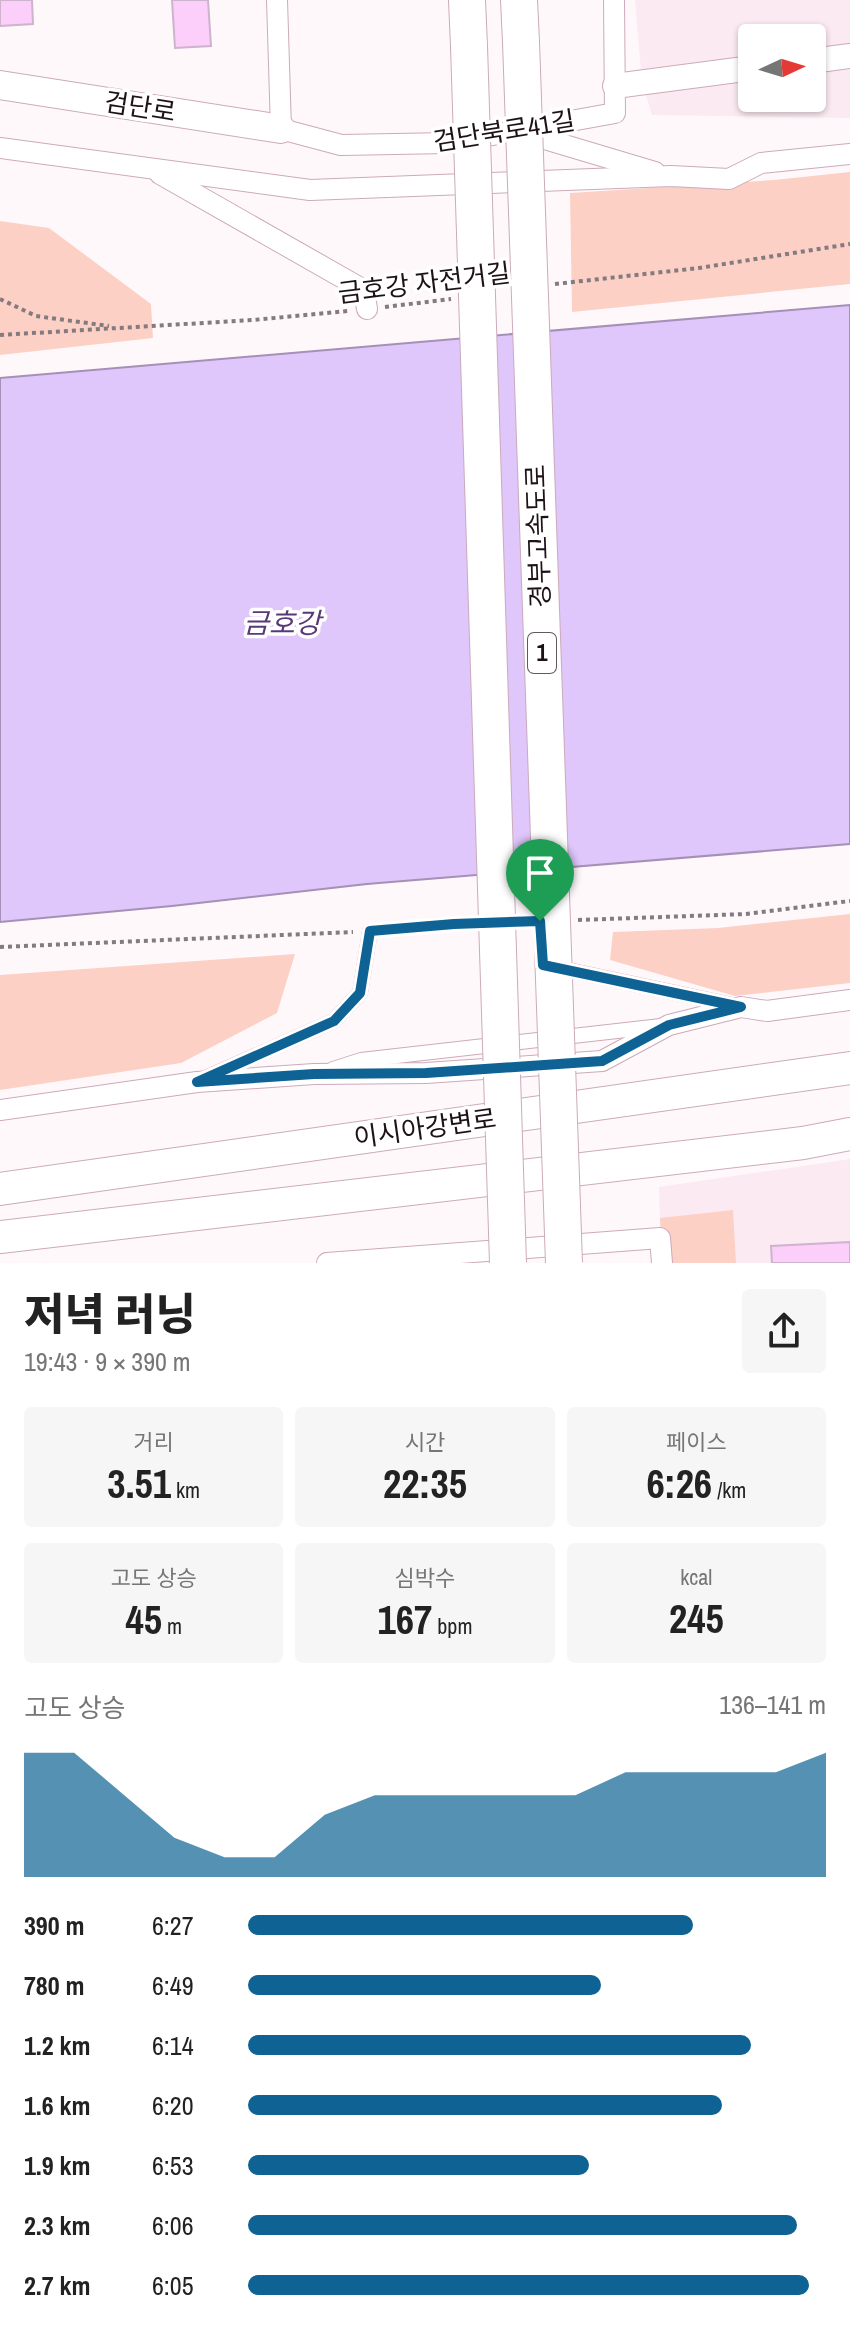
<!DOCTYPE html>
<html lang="ko">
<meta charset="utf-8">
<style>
:root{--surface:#fff;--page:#f6f6f6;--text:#222;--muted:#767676;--accent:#0e6394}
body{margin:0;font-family:"Archivo Narrow","Noto Sans KR",sans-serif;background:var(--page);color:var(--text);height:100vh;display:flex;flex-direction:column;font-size:30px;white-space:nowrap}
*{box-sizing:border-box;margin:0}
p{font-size:26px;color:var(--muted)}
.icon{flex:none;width:44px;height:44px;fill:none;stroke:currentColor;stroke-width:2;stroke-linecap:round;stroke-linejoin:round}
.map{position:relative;height:1263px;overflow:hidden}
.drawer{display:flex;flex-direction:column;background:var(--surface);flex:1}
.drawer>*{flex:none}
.needle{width:52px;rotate:86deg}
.fabs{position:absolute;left:738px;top:24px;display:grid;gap:16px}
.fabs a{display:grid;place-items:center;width:88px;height:88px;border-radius:8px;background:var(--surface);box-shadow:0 2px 6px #0004;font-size:40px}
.pin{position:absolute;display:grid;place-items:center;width:68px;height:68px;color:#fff;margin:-82px -34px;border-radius:50% 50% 50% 0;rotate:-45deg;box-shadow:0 0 8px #0007}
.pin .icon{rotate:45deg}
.round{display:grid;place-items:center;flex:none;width:84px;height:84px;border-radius:8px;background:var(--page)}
.head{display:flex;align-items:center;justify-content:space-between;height:136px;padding:0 24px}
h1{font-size:44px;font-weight:800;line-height:60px}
.figures{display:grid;grid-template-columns:repeat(3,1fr);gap:12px;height:136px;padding:8px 24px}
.figures div{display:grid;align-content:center;border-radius:8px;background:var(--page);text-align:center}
.figures b{font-size:40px;font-weight:800}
.figures small{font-size:22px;font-weight:400}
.figures p{font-size:22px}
.chart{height:224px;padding:16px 24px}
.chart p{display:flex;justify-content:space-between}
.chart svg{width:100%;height:144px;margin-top:8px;fill:var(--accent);opacity:.7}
ul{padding:0 24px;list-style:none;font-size:26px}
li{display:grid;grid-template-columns:128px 96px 1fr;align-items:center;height:60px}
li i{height:20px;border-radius:10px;background:var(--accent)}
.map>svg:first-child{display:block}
</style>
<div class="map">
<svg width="850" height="1263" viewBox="0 0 850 1263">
<rect width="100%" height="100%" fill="#fff8fb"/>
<g fill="#fceaf2" fill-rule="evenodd">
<path d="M635,0H850V118L652,115L642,83ZM752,38H812V98H752Z"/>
<path d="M850,1159V1263H661L659,1187Z"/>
</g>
<g fill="#fdd0c6">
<path d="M850,172V284L572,312L570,193L774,180Z"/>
<path d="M0,221L49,228L151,304L153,338L0,355Z"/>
<path d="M850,914V983L735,996L610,960L613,932L718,928Z"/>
<path d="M295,954L277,1013L181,1063L0,1090V975Z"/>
<path d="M733,1210L736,1263H662L660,1218Z"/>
</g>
<path fill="#dfc6fb" stroke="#a590b7" stroke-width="2" d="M850,305V844L367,884L172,906L0,922V378Z"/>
<g fill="#fccefa" stroke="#cdb3cb" stroke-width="2">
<path d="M0,0H32L33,24L0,26Z"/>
<path d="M172,0H208L211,46L175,48Z"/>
<path d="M850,1242V1263H772L771,1246Z"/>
</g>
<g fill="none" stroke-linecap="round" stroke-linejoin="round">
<defs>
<g id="pedestrian">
<path d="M554,967L737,1006"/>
<path d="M333,1069L361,1060L661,1026"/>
<path d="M203,1079L334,1021L360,993L370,931"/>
</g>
<g id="minor">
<path d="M277,0L281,129L341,145L448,143L615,113L614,0"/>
<path d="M521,132L655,172"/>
<path d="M0,148L310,190L671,176L729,179L761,163L850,154"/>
<path d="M160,174L364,290L367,309"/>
<path d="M0,1110L197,1082L314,1074L426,1073L602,1061L669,1025L741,1007L767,1011L850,1000"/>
<path d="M327,1263L660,1238L662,1263"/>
</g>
<g id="tertiary">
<path d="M812,61L850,56"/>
<path d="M615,86L752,68"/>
</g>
<path id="secondary" d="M0,85L281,129"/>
<g id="trunk">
<path d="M0,1189L850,1068"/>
<path d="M0,1237L803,1143L850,1134"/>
</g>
<g id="motorway">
<path d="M467,0L469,46"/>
<path d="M519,0L521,42"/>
</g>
</defs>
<use href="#pedestrian" stroke="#ccaaba" stroke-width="16"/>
<use href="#minor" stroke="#ccaaba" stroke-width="22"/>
<use href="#tertiary" stroke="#ccaaba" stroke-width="26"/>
<use href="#secondary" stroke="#ccaaba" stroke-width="30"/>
<use href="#trunk" stroke="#ccaaba" stroke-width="34"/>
<use href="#motorway" stroke="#ccaaba" stroke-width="38"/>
<g stroke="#847b7f" stroke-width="4" stroke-dasharray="4 4" stroke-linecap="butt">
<path d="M555,284L699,268L850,244"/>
<path d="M0,299L36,316L109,326"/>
<path d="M385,307L451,299"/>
<path d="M0,335L253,320L348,311"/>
<path d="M578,920L746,914L850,901"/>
<path d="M386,930L469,923"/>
<path d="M0,947L353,932"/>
</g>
<use href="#pedestrian" stroke="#fff" stroke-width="14"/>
<use href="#minor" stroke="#fff" stroke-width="20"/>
<use href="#tertiary" stroke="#fff" stroke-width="24"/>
<use href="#secondary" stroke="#fff" stroke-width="28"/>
<use href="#trunk" stroke="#fff" stroke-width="32"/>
<use href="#motorway" stroke="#fff" stroke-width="36"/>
<defs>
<g id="motorway-bridge">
<path d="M521,42L564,1263"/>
<path d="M469,46L508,1263"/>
</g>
</defs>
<use href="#motorway-bridge" stroke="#ccaaba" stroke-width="38" stroke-linecap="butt"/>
<use href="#motorway-bridge" stroke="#fff" stroke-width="36"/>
</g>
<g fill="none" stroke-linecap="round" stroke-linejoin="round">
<defs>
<path id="route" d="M540,921L543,965L741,1007L669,1025L602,1061L426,1073L314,1074L197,1082L334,1021L360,993L370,931L454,924Z"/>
</defs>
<use href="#route" stroke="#fff" stroke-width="16"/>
<use href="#route" stroke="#0e6394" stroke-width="10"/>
</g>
<g text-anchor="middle" stroke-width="7" stroke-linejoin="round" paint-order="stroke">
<rect fill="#fff" stroke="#61595d" stroke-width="2" x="528" y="633" width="28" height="40" rx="6"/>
<g font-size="24" font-weight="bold" fill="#1d1217">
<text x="542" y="661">1</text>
</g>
<g font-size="26" fill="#1d1217" stroke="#fff">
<text transform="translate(140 107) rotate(9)" y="9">검단로</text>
<text transform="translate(504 131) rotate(-9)" y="9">검단북로41길</text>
<text transform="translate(424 283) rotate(-7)" y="9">금호강 자전거길</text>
<text transform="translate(538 536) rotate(-92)" y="9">경부고속도로</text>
<text transform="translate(425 1128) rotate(-8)" y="9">이시아강변로</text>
</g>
<g font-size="28" font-style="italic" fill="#593877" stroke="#fff">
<text x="282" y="633">금호강</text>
</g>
</g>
</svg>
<div class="fabs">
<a><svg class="needle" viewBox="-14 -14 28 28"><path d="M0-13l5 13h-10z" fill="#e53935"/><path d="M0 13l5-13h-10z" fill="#767676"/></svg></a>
</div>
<div class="pin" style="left:540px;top:921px;background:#1e9e55"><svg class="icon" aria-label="arrive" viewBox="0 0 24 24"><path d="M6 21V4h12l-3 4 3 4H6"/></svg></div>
</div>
<section class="drawer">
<div class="head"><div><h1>저녁 러닝</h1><p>19:43 · 9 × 390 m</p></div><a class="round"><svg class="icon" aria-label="share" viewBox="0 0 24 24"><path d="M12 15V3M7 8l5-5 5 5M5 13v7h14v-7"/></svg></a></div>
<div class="figures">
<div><p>거리</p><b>3.51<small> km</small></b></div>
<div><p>시간</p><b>22:35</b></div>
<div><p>페이스</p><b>6:26<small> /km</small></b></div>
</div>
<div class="figures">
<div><p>고도 상승</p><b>45<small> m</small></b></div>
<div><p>심박수</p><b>167<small> bpm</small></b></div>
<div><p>kcal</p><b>245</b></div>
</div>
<div class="chart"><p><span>고도 상승</span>136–141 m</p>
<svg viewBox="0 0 160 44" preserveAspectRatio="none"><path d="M0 44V6L10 6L20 19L30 32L40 38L50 38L60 25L70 19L80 19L90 19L100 19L110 19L120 12L130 12L140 12L150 12L160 6V44z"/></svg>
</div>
<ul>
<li><b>390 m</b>6:27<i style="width:77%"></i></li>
<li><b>780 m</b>6:49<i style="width:61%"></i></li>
<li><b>1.2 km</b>6:14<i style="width:87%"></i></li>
<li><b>1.6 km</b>6:20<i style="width:82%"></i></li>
<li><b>1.9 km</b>6:53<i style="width:59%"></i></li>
<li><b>2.3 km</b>6:06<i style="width:95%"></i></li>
<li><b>2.7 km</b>6:05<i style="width:97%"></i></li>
</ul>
</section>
